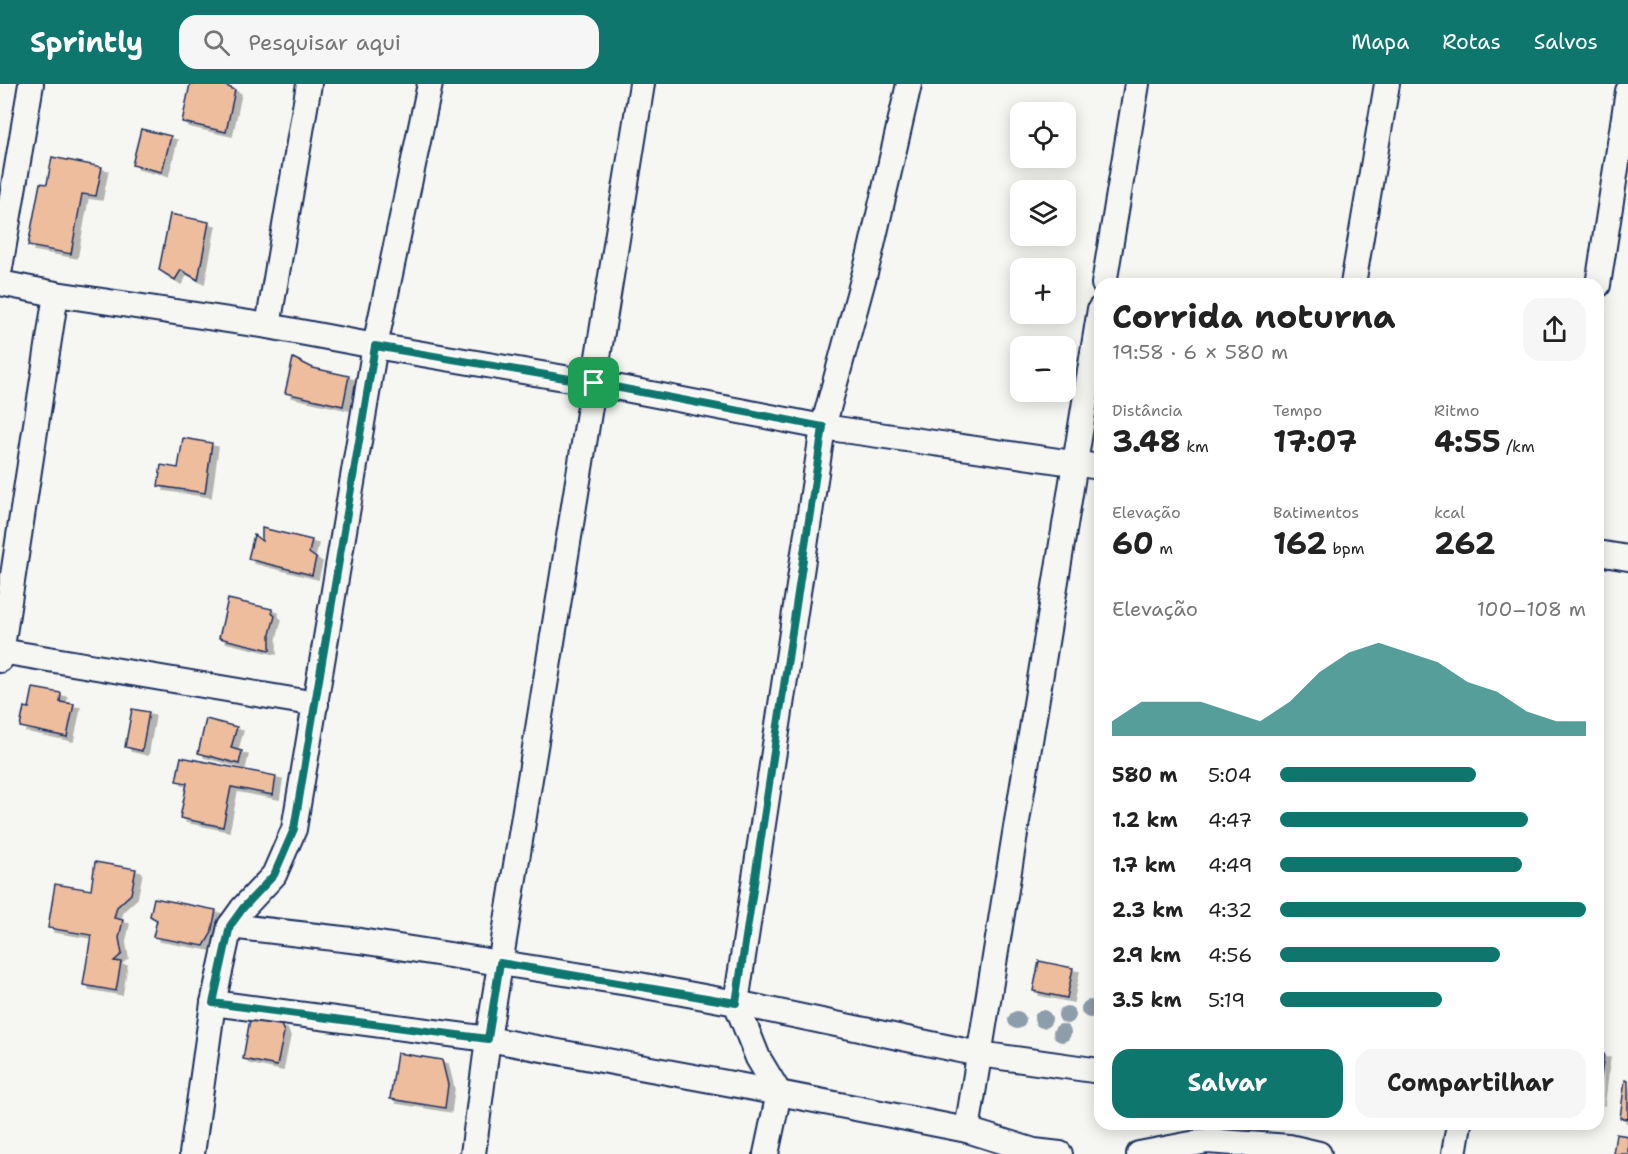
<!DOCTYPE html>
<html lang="pt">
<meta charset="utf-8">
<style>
:root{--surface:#fff;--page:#f6f6f6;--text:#222;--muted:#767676;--accent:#0f766e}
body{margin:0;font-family:"Shantell Sans",sans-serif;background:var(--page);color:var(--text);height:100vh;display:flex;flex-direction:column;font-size:22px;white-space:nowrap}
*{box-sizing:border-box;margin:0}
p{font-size:20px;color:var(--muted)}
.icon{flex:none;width:33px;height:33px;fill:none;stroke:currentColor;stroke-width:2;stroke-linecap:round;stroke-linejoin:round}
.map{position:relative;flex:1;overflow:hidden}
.panel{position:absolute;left:1094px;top:194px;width:510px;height:852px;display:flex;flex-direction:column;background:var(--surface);border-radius:18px;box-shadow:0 3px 15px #0003}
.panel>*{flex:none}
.fabs{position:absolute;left:1010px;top:18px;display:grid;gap:12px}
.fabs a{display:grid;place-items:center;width:66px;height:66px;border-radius:12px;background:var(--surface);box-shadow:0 3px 15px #0003;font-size:30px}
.pin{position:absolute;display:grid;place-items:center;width:51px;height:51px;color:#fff;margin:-26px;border-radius:12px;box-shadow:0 3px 9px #0006}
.round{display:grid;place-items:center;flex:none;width:63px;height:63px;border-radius:18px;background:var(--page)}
.headline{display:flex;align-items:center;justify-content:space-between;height:102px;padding:0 18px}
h1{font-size:33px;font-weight:700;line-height:45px}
.figures{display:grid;grid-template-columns:repeat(3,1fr);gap:9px;height:102px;padding:6px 18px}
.figures div{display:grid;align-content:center}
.figures b{font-size:30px;font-weight:700}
.figures small{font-size:16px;font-weight:400}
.figures p{font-size:16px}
.chart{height:168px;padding:12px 18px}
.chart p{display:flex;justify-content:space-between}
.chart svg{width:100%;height:108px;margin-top:6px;fill:var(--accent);opacity:.7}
.button{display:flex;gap:12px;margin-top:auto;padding:12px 18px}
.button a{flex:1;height:69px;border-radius:18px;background:var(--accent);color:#fff;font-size:24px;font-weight:700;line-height:69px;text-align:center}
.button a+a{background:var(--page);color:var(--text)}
ul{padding:0 18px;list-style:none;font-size:20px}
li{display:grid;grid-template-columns:96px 72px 1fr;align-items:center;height:45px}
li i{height:15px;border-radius:8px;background:var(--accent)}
header{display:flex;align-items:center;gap:36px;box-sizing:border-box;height:84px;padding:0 30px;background:var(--accent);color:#fff}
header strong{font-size:28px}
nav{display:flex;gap:33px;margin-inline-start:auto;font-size:21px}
.search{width:420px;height:54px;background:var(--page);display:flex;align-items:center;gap:15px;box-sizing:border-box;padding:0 21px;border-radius:18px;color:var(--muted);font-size:22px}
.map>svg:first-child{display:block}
</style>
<header>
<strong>Sprintly</strong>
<div class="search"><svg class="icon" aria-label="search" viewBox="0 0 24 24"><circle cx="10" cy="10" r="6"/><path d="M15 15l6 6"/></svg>Pesquisar aqui</div>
<nav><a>Mapa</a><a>Rotas</a><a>Salvos</a></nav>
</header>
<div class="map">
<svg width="1628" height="1070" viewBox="0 0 1628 1070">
<defs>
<filter id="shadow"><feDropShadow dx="6" dy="4" stdDeviation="0" flood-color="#0004"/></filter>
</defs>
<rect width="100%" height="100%" fill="#f6f6f2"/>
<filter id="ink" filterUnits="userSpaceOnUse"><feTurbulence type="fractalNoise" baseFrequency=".0167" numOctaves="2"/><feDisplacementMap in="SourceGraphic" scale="12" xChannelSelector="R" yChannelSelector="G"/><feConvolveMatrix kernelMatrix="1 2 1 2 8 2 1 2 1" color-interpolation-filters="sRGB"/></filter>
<g filter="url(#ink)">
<g fill="#edbd9e" stroke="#1b2f5e" stroke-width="1.5" filter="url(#shadow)">
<path d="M190,0H222L235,6L226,48L182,38Z"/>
<path d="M141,45L171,52L162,88L132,81Z"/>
<path d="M52,73L102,83L96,112L82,110L71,170L28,162L40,99L47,100Z"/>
<path d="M170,130L209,138L198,196L181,186L175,196L159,186Z"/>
<path d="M293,274L313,284L349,292L343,322L285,309Z"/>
<path d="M183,354L212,359L205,409L158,402L161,381L178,384Z"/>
<path d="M262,444L312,456L309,469L316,474L312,491L248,475L254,451L262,457Z"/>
<path d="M228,515L272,525V529L275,532L270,550V566L219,554Z"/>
<path d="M33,604L61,609L60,618L74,620L67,653L20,643L24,623L29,624Z"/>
<path d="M132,625L149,628L142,667L125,663Z"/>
<path d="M206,635L237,643L231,664L242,667L239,680L198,669Z"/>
<path d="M181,673L276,692L273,711L231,703L223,743L180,734L187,699L176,697Z"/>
<path d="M95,778L136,785L131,810L117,823L114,834L123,836L119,854L122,870L114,877L121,878L116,907L83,901L91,851L48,844L55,800L91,806Z"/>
<path d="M154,814L216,826L211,850L204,862L153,853L157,836L150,832Z"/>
<path d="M1039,877L1073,884L1067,914L1033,907Z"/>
<path d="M250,935L281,941L284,948L277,982L243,975Z"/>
<path d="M397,969L442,976L448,1001L445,1024L390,1015Z"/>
<path d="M1598,970H1604L1598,1018Z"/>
<path d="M1625,996L1628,997V1035L1620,1034Z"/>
<path d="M1616,1050L1628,1052V1070H1613Z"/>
</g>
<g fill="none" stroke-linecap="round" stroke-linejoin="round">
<defs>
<g id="minor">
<path d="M0,184L31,0"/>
<path d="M0,199L56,210L268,242L375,262L594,299L823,343L1100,383"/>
<path d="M1104,200L1137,0"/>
<path d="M1353,200L1387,0"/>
<path d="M1598,201L1628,7"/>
<path d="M268,242L309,0"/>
<path d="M1598,469L1628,474"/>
<path d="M1,567L316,620"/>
<path d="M0,576L56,210"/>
<path d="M230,842L360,857L634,900L736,919L979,970L1100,987"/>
<path d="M213,919L488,955L743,1002L967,1046L1034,1067L1060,1070"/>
<path d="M967,1046L1100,225"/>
<path d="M192,1070L213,919L230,842L243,824L274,791L294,745L375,262L430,0"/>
<path d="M473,1070L488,955L642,0"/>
<path d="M766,1070L779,1009L758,974L736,919L823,343L870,170L909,0"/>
<path d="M1139,1070L1207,1057L1289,1063L1319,1070"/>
<path d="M1454,1070L1459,1040"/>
</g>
</defs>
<use href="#minor" stroke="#1b2f5e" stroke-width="28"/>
<use href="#minor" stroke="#f6f6f2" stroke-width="24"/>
</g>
<g fill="#8d9daa">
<circle cx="1090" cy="925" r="9"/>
<circle cx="1067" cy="931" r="9"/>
<circle cx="1043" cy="935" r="9"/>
<circle cx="1017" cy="936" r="9"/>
<circle cx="1062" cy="949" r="9"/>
</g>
</g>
<g fill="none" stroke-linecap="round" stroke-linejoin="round" filter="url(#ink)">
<defs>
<path id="route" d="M375,262L594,299L823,343L736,919L500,879L488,955L213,919L230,842L243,824L274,791L294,745Z"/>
</defs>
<use href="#route" stroke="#fff" stroke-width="12"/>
<use href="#route" stroke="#0f766e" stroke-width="8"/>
</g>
</svg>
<div class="fabs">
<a><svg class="icon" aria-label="locate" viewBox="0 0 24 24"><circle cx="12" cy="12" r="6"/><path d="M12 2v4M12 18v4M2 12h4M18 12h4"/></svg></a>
<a><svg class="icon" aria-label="layers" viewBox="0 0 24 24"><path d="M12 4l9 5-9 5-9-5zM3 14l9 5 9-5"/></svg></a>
<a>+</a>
<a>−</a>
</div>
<div class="pin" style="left:594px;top:299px;background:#1e9e55"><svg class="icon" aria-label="arrive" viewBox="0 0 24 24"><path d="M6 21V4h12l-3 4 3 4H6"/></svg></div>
<section class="panel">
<div class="headline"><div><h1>Corrida noturna</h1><p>19:58 · 6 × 580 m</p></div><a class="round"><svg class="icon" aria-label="share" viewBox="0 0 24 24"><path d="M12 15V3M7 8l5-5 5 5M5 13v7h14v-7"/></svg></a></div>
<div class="figures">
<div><p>Distância</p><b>3.48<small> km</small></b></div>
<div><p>Tempo</p><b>17:07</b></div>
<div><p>Ritmo</p><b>4:55<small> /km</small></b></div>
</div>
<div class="figures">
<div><p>Elevação</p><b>60<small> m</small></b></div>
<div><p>Batimentos</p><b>162<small> bpm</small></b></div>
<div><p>kcal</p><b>262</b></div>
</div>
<div class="chart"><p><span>Elevação</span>100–108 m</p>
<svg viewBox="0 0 160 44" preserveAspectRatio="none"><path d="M0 44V38L10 30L20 30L30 30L40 34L50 38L60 30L70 18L80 10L90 6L100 10L110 14L120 22L130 26L140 34L150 38L160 38V44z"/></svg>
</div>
<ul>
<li><b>580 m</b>5:04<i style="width:64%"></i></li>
<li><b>1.2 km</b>4:47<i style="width:81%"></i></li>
<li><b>1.7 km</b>4:49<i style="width:79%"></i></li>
<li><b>2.3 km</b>4:32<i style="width:100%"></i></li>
<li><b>2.9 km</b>4:56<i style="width:72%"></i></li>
<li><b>3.5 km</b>5:19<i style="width:53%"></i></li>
</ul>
<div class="button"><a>Salvar</a><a>Compartilhar</a></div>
</section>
</div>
